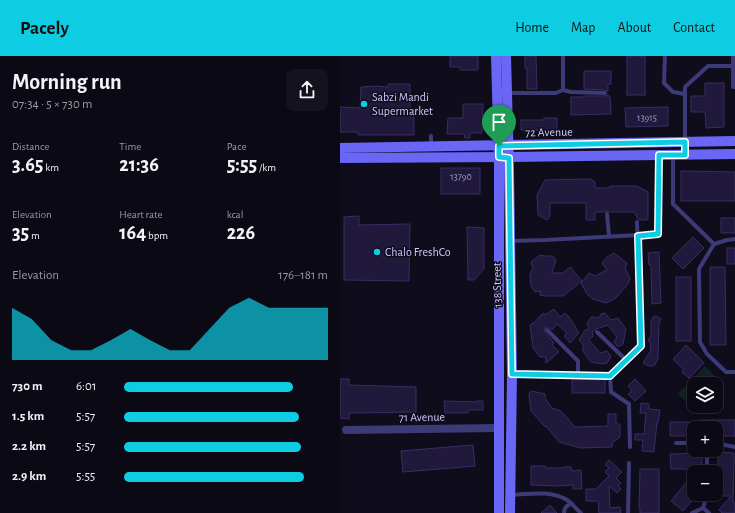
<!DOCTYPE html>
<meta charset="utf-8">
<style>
:root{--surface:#0b0914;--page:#14121d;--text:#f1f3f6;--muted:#9a9aa0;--line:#2b2a34;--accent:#0ecde3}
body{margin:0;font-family:"Alegreya Sans",sans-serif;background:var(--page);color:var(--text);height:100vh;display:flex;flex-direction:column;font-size:15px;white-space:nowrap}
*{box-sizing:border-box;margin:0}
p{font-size:13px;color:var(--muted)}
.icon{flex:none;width:22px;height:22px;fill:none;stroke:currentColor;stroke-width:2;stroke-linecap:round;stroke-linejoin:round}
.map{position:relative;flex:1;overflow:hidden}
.side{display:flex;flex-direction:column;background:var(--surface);width:340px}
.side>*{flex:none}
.controls{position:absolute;left:347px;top:321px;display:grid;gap:8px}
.controls a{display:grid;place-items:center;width:36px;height:36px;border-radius:8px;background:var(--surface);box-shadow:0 2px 10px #0003,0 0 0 1px var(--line);font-size:20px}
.pin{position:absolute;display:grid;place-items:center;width:34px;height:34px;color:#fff;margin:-41px -17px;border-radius:50% 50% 50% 0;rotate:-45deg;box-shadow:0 0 4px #0007}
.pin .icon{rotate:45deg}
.round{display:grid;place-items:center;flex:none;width:42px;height:42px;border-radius:8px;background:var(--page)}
.headline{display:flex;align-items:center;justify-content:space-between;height:68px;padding:0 12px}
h1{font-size:22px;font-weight:600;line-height:30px}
.stats{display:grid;grid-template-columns:repeat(3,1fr);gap:6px;height:68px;padding:4px 12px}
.stats div{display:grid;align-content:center}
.stats b{font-size:20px;font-weight:600}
.stats small{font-size:11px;font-weight:400}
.stats p{font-size:11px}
.chart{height:112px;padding:8px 12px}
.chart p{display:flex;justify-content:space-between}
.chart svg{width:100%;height:72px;margin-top:4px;fill:var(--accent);opacity:.7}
ul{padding:0 12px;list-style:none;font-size:13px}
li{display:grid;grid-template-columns:64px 48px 1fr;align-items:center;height:30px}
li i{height:10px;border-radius:5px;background:var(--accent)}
header{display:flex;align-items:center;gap:24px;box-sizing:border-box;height:56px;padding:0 20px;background:var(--accent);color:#111}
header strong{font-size:19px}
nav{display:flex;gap:22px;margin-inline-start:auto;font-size:14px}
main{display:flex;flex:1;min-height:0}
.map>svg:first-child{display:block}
</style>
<header>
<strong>Pacely</strong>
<nav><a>Home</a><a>Map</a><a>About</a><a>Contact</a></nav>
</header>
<main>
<section class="side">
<div class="headline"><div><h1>Morning run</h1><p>07:34 · 5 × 730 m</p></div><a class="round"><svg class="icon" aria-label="share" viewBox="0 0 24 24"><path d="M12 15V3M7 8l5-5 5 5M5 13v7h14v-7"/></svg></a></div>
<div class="stats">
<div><p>Distance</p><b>3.65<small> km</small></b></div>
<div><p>Time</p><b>21:36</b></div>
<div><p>Pace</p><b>5:55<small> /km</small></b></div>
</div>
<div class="stats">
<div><p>Elevation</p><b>35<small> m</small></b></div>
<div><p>Heart rate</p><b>164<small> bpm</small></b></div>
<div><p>kcal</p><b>226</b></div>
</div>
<div class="chart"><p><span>Elevation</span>176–181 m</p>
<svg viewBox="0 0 160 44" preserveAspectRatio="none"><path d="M0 44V12L10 19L20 32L30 38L40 38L50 32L60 25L70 32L80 38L90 38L100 25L110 12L120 6L130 12L140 12L150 12L160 12V44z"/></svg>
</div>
<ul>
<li><b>730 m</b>6:01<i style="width:83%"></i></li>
<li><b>1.5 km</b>5:57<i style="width:86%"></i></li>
<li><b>2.2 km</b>5:57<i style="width:87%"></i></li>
<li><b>2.9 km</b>5:55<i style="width:88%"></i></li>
</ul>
</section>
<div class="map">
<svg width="395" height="457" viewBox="0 0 395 457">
<rect width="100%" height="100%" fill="#0f0c1b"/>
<path fill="#102424" d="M365,310L379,324L376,328H354V350L352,352L338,338Z"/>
<g fill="#20193b" stroke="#382d65">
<path d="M110,0H138V14H120V11H110Z"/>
<path d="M185,0H196L197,33H187V12H185Z"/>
<rect x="287" y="0" width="18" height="39"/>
<path d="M244,15H271V28H268V35L265,34L244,33Z"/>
<path d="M365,27H384V71L366,72L365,56H351V40H365Z"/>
<path d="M48,28H70V51L74,59V79H18V76H0V51L20,52L21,31L36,30L48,31Z"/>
<path d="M268,39V40H270L271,58L231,59V41H244V40H265Z"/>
<path d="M123,48H143L142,77H130V82H125L124,78H107L108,62H123Z"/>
<path d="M328,51V70L286,71L285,52Z"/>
<path d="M204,62H217V74H181V64H204Z"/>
<rect x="101" y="112" width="39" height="26"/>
<path d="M341,115L395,116V145H341Z"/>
<path d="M250,123L255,126V132H269L270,130H297L308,136V162L307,164H300L298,163L294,156H270L267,155L264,156H255V164H246V147H210V160L207,164L198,159L197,139L205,124Z"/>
<path d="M19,160V169L70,168L69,225L4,224V161Z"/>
<rect x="381" y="162" width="14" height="15"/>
<path d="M127,171L144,172V213L134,224H128Z"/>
<path d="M353,181L364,192L343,213L332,202Z"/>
<rect x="387" y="192" width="8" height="16"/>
<path d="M319,196L321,247L312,248L311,209H309L308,197Z"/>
<path d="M274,197L287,207L285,213L290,222L288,228L276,242L266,247L253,243L247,238L241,227L249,217L255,220L267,214L262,207L267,201Z"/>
<path d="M200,199L205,200H213L216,204L212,217H223L230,211L242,225L223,240H204L200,239V235L195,236L191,230L190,220L193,210L191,208L192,205Z"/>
<path d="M370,211H385L386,289H370Z"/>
<rect x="336" y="221" width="15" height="64"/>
<path d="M214,253L220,261L225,257L229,261L239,277L230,287L224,280L227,277L217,268L212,274L208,271H205L204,275L214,287L212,289L219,296L206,307V301H200L193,292L190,269L195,266L200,260L204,257L205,259Z"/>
<path d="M265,257L271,264L278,262L286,273L283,288L280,290H277L274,286L277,281L268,269L256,273L252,276L253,280L249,284L260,297L267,295L271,301L267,307L262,308L251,306L242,294L244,290L239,284L245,274L249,273L247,268L251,261H254L259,262L261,258Z"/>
<path d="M314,260H316L321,263L319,267L318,303L314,310H309L303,307L311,294L310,285L308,284L311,280V265Z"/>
<path d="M346,289L364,307L349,322L342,316L344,314L333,303Z"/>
<path d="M0,323H9V329L76,331V356L9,357V363L0,362Z"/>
<rect x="232" y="323" width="33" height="14"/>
<path d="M295,323L306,335L295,345L288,338L292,335L288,330Z"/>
<path d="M192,335L205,338L206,344L212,352L221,355L235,371L268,370V358H276V366L280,369V381L273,386L272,391L240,392L219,386L206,370L205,371L191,355L189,340L190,336Z"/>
<path d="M104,345L137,346L136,345H143V354H128V357H105Z"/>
<path d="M301,347L309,348V353L320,354L318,367L317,366L314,396L302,395L303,384H295V378H304L306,357H300Z"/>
<path d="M360,364H395V380H376V372H354V380H330V366H360Z"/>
<path d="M133,389L135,410L63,416L61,395Z"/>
<path d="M378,396L394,397L393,446L395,447V457H382L379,454L391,440H378Z"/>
<path d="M362,397V413H331L330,398Z"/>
<path d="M269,404L282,416L276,422L281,427L278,430L281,433L277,437L269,430L270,452L280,451L281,457H259L258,445H246V433H256L269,420L265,416L269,412L265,409Z"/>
<path d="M191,410H205V412H224V411H231L232,415L241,414L242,433H233V429L218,430L191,429Z"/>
<path d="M300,413H319V457H300V452H299Z"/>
<path d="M354,417V438H358L343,455L331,445Z"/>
<path d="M210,449L217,457H201Z"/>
</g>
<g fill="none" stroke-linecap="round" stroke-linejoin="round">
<g stroke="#3c3a77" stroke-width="4">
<path d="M223,0V34L231,36L265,37"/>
<path d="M325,0L324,27L333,36L345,38"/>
<path d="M393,0V31H395"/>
<path d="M167,37H216L223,34"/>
<path d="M91,90V80"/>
<path d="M345,98V31L368,10H393"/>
<path d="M333,100V148L374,188L387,184L395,183"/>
<path d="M267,158L269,180"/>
<path d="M170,185L205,184L318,178L319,100"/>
<path d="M374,188L359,213L360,286L367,298L386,316H395"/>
<path d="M207,274L238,305V319"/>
<path d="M257,276L286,304"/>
<path d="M172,318L270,320L301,290L297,166"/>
<path d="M270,320L271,336L289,348L290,391"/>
<path d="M336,387H354"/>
<path d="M376,387L395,391"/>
<path d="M367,394V416"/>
<path d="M171,439C189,438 211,434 227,444C232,447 236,453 241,457"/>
<path d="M363,452L369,457"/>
<path d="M224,457C224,452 227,449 232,448"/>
<path d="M288,457L289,407"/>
<path d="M352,457L363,452L367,438"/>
</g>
<path stroke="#3c3a77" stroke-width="8" d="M6,374L158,372"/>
<g stroke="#6a66f6" stroke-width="10">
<path d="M156,0L159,109V457"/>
<path d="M166,0L169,112L172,318L170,457"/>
<path d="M0,92L395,85"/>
<path d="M0,102L169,101L395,98"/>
</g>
</g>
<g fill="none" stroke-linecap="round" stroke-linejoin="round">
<defs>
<path id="route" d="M345,86V99H319L318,178L298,180L301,290L270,320L172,318L169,102L159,101V90Z"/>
</defs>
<use href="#route" stroke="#fff" stroke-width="8"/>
<use href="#route" stroke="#0ecde3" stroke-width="5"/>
</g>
<g fill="#0ecde3" stroke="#0f0c1b" stroke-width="1.5">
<circle cx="24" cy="48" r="4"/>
<circle cx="37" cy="196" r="4"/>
</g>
<g text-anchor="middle" stroke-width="3" stroke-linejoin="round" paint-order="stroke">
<g font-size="10" fill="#a39dcc">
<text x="307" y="65">13915</text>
<text x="121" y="124">13790</text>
</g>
<g font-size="12" fill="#cfc9fc" stroke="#0f0c1b" text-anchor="start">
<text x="32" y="45">Sabzi Mandi<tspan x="32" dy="14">Supermarket</tspan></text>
<text x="45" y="200">Chalo FreshCo</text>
</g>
<g font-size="12" fill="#cfc9fc" stroke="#0f0c1b">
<text transform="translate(209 76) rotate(-1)" y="4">72 Avenue</text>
<text transform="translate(157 229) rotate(-91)" y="4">138 Street</text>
<text transform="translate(82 361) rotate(-1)" y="4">71 Avenue</text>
</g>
</g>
</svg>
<div class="controls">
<a><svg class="icon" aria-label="layers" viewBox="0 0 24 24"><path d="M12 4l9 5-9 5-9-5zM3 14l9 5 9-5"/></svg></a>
<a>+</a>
<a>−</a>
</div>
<div class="pin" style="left:159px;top:90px;background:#1e9e55"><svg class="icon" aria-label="arrive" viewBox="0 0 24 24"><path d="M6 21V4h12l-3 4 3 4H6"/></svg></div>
</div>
</main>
